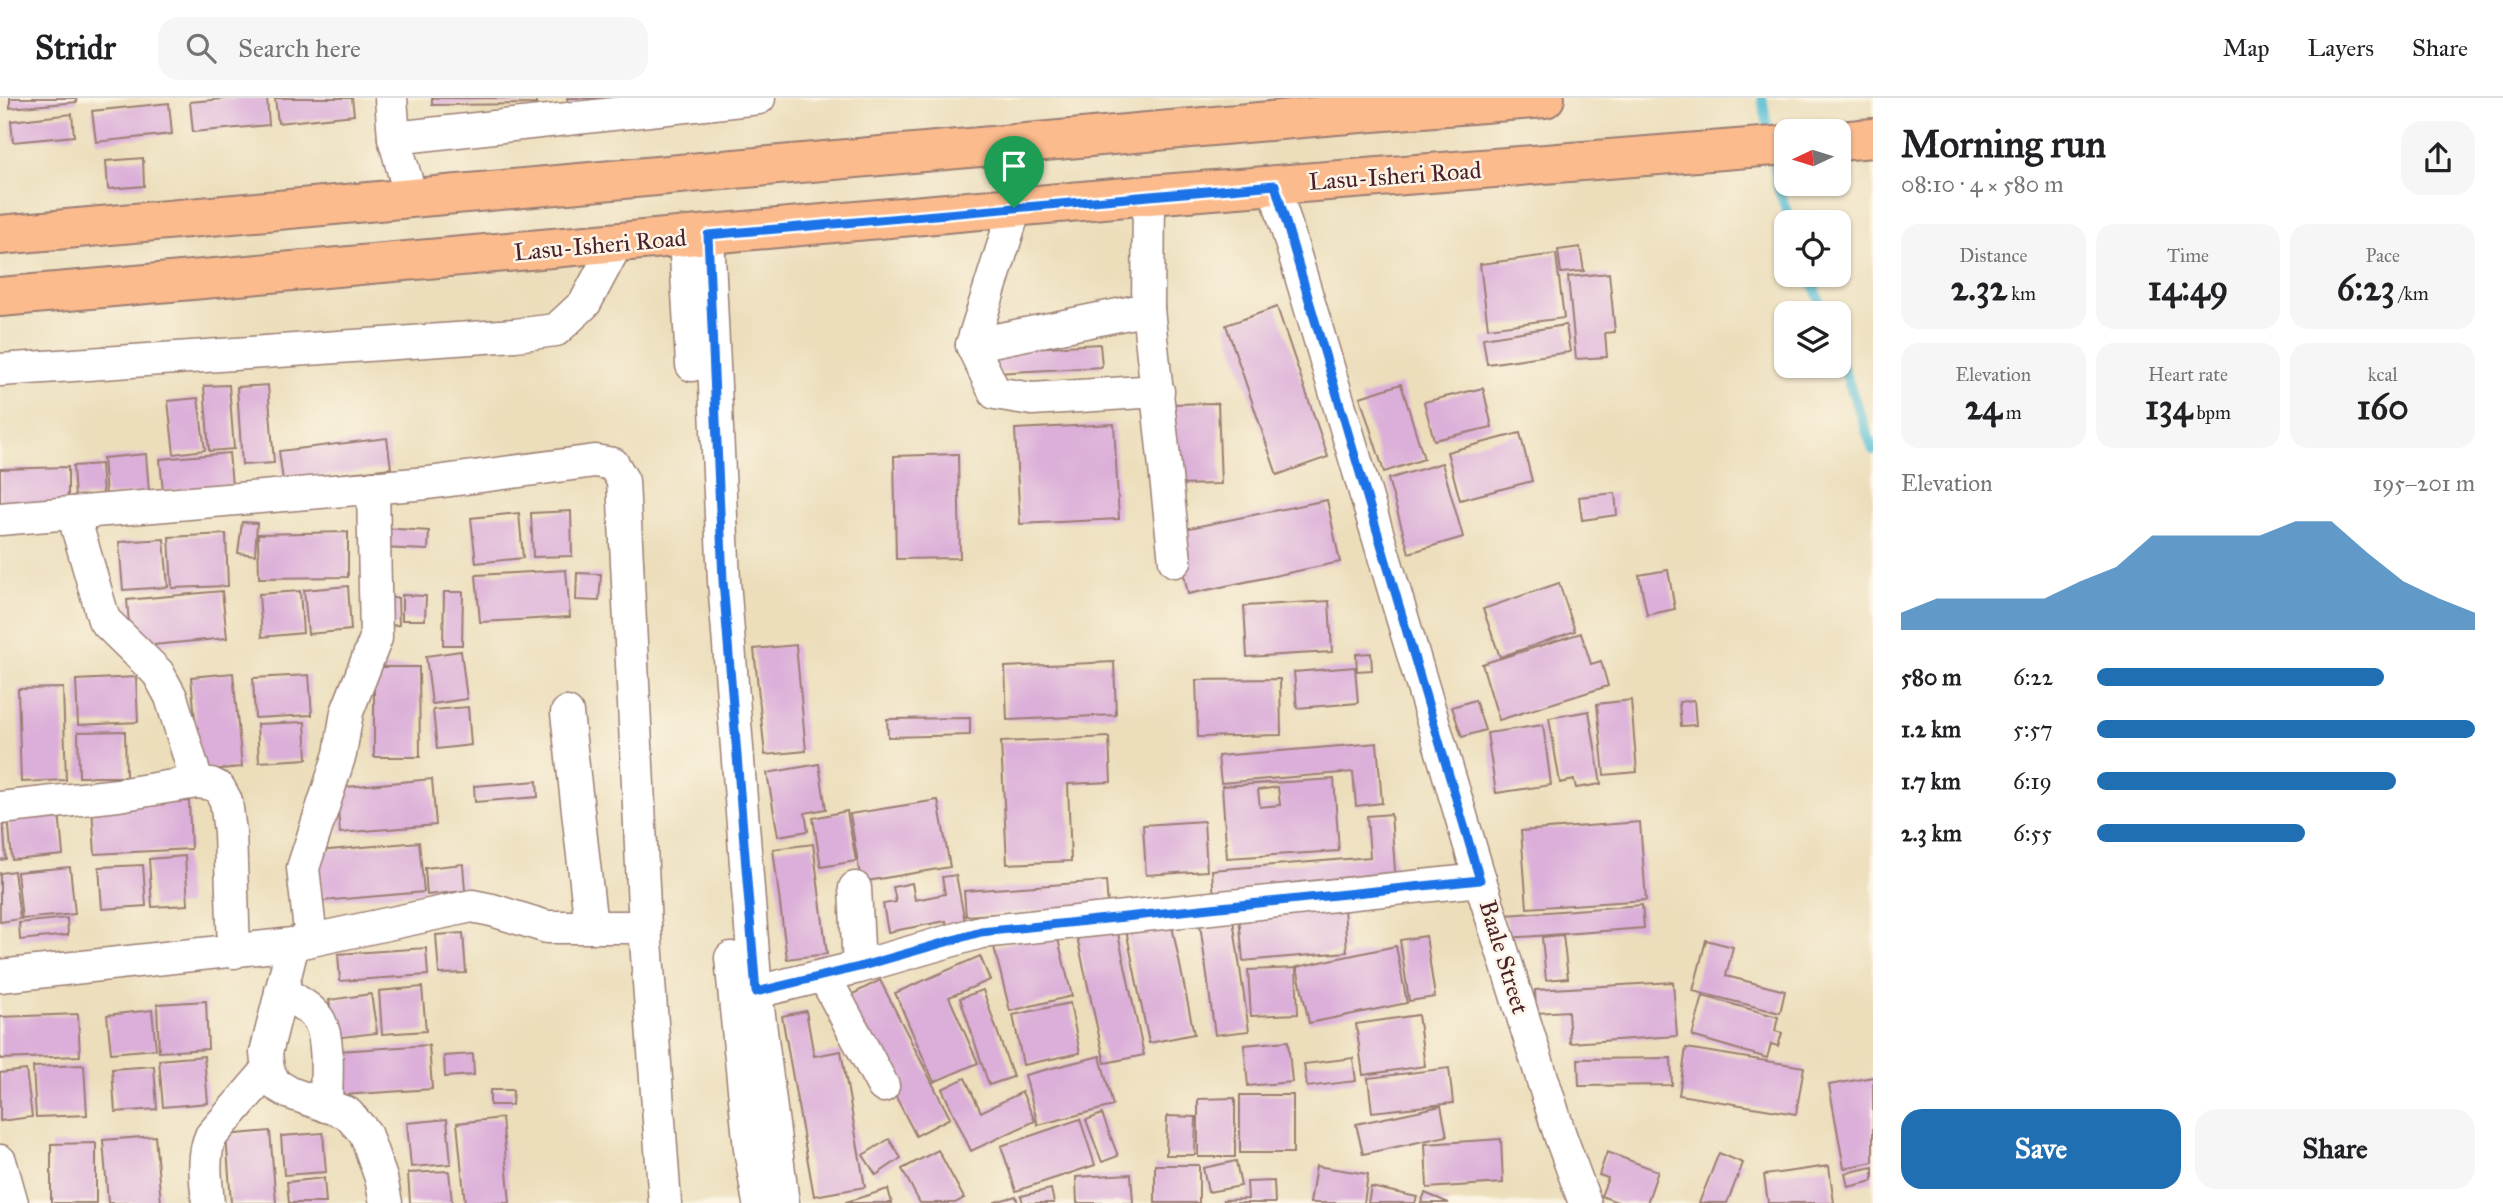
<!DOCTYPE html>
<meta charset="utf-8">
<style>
:root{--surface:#fff;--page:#f6f6f6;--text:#202124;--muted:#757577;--line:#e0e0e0;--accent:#1f6fb2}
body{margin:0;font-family:"IM FELL Great Primer",serif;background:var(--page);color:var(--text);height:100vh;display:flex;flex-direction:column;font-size:26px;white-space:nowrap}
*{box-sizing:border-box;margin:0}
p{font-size:23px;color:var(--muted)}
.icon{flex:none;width:38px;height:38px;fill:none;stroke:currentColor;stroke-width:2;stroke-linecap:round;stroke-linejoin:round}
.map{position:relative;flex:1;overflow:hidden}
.drawer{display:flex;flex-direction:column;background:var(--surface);width:630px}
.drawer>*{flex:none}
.needle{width:46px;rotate:266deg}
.controls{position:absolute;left:1774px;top:21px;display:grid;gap:14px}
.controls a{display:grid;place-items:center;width:77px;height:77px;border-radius:14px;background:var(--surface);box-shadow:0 2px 5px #0004;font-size:35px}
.pin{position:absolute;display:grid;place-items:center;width:60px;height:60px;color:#fff;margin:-72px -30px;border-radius:50% 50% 50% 0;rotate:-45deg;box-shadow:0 0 7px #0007}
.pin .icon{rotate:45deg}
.round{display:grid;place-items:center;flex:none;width:74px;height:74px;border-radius:21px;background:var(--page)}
.summary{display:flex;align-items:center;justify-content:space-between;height:119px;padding:0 28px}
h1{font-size:38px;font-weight:700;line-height:52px}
.stats{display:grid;grid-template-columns:repeat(3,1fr);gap:10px;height:119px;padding:7px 28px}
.stats div{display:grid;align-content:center;border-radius:18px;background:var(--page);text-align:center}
.stats b{font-size:35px;font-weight:700}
.stats small{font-size:19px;font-weight:400}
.stats p{font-size:19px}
.chart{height:196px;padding:14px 28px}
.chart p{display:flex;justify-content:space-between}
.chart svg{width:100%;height:126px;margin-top:7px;fill:var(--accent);opacity:.7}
.button{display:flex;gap:14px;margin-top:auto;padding:14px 28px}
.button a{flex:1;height:80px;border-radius:21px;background:var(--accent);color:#fff;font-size:28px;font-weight:700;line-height:80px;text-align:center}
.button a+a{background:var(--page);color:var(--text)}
ul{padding:0 28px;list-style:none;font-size:23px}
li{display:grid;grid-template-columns:112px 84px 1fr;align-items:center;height:52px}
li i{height:18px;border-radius:9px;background:var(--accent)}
header{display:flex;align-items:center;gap:42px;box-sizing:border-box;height:98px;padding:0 35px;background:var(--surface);border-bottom:2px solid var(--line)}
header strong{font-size:33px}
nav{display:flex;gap:38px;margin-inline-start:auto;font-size:24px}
.search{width:490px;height:63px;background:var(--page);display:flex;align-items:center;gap:18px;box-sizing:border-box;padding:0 24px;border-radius:21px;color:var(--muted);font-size:26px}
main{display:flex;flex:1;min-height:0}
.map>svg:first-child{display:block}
</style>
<header>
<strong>Stridr</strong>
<div class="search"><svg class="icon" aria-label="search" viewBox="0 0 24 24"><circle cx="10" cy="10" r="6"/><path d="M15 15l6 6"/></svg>Search here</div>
<nav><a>Map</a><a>Layers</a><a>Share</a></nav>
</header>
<main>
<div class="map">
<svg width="1873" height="1105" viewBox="0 0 1873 1105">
<rect width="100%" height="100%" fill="#fcf5e5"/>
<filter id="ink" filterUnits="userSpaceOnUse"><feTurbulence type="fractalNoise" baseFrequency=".0143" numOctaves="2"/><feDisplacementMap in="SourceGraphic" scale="14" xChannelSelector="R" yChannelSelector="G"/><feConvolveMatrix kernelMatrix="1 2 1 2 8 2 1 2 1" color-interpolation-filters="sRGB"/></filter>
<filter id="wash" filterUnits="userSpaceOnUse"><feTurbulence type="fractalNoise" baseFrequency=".00686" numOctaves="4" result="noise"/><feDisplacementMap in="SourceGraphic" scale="28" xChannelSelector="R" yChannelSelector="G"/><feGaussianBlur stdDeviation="1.57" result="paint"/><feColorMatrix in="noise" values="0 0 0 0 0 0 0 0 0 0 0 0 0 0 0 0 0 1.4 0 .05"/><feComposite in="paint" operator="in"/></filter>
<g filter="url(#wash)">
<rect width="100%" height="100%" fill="#ecdebb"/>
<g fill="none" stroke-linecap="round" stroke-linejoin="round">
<g stroke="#56bed4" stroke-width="10">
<path d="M1762,0L1769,39"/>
<path d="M1773,57L1779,93L1791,124"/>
<path d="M1810,177L1824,215"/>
<path d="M1839,258L1873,352"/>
</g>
</g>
<g id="blocks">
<g fill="#dbafd9" fill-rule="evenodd">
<path d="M10,0H76L77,4L10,10Z"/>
<path d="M234,0H267L269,27L193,34L190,4Z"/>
<path d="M275,0H352L354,17L278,25Z"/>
<path d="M432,0H536V6L432,7Z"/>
<path d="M567,0H605V1L569,9Z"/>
<path d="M169,5L172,36L96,44L92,13Z"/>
<path d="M72,16L74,38L13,44L11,23Z"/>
<path d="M143,60L144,88L108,91L106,63Z"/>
<path d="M1580,149L1584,173L1561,175L1558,152Z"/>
<path d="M1556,156L1564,220L1488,230L1480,166Z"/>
<path d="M1609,175L1615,234L1605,235L1607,259L1576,261L1568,179Z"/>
<path d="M1277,209L1328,359L1277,377L1226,227Z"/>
<path d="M1566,227L1570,254L1487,266L1483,240Z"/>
<path d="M1100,246L1102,269L996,275L995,252Z"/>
<path d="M1401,286L1424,361L1384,374L1360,299Z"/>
<path d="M229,287L234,351L209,353L204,288Z"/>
<path d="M268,287L274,365L242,367L237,289Z"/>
<path d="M1483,290L1492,329L1434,342L1424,304Z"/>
<path d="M198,300L205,352L174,356L168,303Z"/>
<path d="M1218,305L1221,386L1170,387L1167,306Z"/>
<path d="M1114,326L1119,421L1020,426L1015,331Z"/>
<path d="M1520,335L1532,383L1460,402L1447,354Z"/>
<path d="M387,340L391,370L283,383L279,353Z"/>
<path d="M229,355L232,387L163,393L160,361Z"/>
<path d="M146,356L149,394L106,398L103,360Z"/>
<path d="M958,356L960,460L896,461L894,358Z"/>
<path d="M1442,365L1463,439L1409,455L1388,381Z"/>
<path d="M101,366L103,398L75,400L73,368Z"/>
<path d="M68,369V405L0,407V371Z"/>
<path d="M1615,395L1617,417L1582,422L1579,399Z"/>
<path d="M1327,402L1340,464L1188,496L1175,433Z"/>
<path d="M571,413L572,458L533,459L531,415Z"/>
<path d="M519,415L523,460L476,465L471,420Z"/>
<path d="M242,424L257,425L255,457L238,455Z"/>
<path d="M382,430L429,433L428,452L381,450Z"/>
<path d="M348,434V479L259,480L258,436Z"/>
<path d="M226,436L228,488L172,490L169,439Z"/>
<path d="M164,441L168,489L123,492L119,444Z"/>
<path d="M566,472L570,519L480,524L476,477Z"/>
<path d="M1668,472L1675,511L1647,517L1639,477Z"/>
<path d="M577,475L601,476L599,503L576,502Z"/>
<path d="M1559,485L1575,533L1500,559L1483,511Z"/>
<path d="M348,488L351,532L308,536L304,492Z"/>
<path d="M222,493L227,540L131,549L127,502Z"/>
<path d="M300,493L303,535L262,539L259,496Z"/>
<path d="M444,494H463L462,547H443Z"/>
<path d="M402,497L426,498L425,522H402Z"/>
<path d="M384,500H398L399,527L386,528Z"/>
<path d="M1329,503L1332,554L1247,559L1244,508Z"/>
<path d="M1581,535L1591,566L1601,563L1608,588L1499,622L1482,566Z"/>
<path d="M796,547L806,653L765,657L754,551Z"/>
<path d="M461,553L467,601L432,606L426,558Z"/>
<path d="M1371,555L1372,572L1357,573L1356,556Z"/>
<path d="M1114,564L1116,617L1007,622L1005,569Z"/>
<path d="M374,569H419L420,659H374Z"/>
<path d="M1355,569L1358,605L1297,610L1294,574Z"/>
<path d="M233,575L242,669L200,673L191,579Z"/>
<path d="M309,577L312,617L255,620L253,580Z"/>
<path d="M136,579L138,624L78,627L76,582Z"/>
<path d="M1280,581L1281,637L1198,639L1196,582Z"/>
<path d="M63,590L66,682L21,684L18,591Z"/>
<path d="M1475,602L1485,632L1462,639L1452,609Z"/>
<path d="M1631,602L1637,674L1604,677L1597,606Z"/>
<path d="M1694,602L1696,627L1681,628L1679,604Z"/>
<path d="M468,609L471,647L437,651L433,612Z"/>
<path d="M1589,613L1601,686L1576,690L1574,682L1560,685L1549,620Z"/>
<path d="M970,620V637L888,639L887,621Z"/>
<path d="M305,624L307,661L259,664L257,626Z"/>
<path d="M1543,627L1551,687L1496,695L1487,635Z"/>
<path d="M125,633L126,679H79L78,634Z"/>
<path d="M1109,639L1111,684L1068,686L1071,763L1007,766L1001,644Z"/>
<path d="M1377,645L1382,705L1356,708L1353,674L1221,685L1218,658Z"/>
<path d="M819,666L826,711L805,715L808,733L778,738L767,675Z"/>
<path d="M432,681L436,727L340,735L336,690Z"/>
<path d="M1334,681L1339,753L1227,760L1222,688ZM1278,689L1280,707L1260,709L1258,692Z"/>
<path d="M537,683L538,699L475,704L474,688Z"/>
<path d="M938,702L950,769L861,784L850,716Z"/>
<path d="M189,703L191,751L95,756L92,709Z"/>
<path d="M59,713L63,757L12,762L8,718Z"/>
<path d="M847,713L856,763L821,769L813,720Z"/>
<path d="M1391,716L1396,787L1214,801L1212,772L1370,759L1367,718Z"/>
<path d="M0,721H3L6,761L0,762Z"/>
<path d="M1204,723L1207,773L1146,777L1143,727Z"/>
<path d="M1640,724L1646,802L1527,810L1521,733Z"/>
<path d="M419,744L424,794L322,803L318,753Z"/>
<path d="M813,746L827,856L787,861L773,751Z"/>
<path d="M185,758L188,807L152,809L149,761Z"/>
<path d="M463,766L465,793L427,797L425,770Z"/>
<path d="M143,767L146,808L102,811L99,769Z"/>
<path d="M70,769L75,816L22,821L17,774Z"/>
<path d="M14,773L20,821L0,824V775Z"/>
<path d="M956,777L966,829L948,832L946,823L888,834L883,806L896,804L893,789L912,785L915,802L945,796L942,779Z"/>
<path d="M1106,783L1108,808L966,818L964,793Z"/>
<path d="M1642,807L1644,830L1508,840L1506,817Z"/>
<path d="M1344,810L1347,854L1243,863L1239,818Z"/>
<path d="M1170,818L1194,936L1149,945L1125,827Z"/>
<path d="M67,820L68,837L20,842L19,825Z"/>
<path d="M1233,821L1249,933L1215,937L1200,826Z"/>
<path d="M1117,831L1144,957L1105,965L1077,839Z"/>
<path d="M1056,833L1072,898L1010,913L994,849Z"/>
<path d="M463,835L466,875L439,876L436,837Z"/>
<path d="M1563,837L1568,880L1546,882L1542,839Z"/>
<path d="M1426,838L1435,899L1409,903L1400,842Z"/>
<path d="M1706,842L1733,849L1726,878L1785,893L1780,915L1693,893Z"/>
<path d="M1396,848L1407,905L1309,925L1297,869Z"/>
<path d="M426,850L428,877L340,883L338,856Z"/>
<path d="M980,858L990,882L949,899L978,965L934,984L895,895Z"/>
<path d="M1296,870L1298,916L1251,918L1248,872Z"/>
<path d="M880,882L950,1020L916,1038L845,900Z"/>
<path d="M1673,884L1677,938L1570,945L1568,913L1536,915L1535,892Z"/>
<path d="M422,889L426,933L382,936L379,893Z"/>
<path d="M983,892L1013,979L989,987L960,900Z"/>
<path d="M371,896L377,935L334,940L329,902Z"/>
<path d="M1703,898L1778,919L1775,933L1782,935L1778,948L1771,946L1767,960L1692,938Z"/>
<path d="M206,903L208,951L159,954L157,906Z"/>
<path d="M1070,905L1080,955L1023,967L1013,917Z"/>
<path d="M152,912L156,951L111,955L107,917Z"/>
<path d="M806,913L814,958L841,953L865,1089L814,1098L782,918Z"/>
<path d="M78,916L80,958L0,961V919Z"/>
<path d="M1418,917L1425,968L1363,977L1356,926Z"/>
<path d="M1288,943L1292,984L1248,988L1244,947Z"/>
<path d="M429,947L432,991L343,997L339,953Z"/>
<path d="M1686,950L1804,969L1796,1016L1679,997Z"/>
<path d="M473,956L474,977L445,979L444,958Z"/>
<path d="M204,958L208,1005L163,1009L159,962Z"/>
<path d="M1100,958L1113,1008L1038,1027L1025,977Z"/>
<path d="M1353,960L1356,983L1307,989L1304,966Z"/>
<path d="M1671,960L1672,987L1579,988L1578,961Z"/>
<path d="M84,967L87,1017L36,1019L33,969Z"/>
<path d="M154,968L157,1011L115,1014L112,971Z"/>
<path d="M1449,970L1453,1005L1372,1014L1368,980Z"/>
<path d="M26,972L32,1019L0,1023V975Z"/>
<path d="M1873,979V1064L1844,1070L1829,987Z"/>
<path d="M965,980L981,1014L1022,994L1035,1023L971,1053L942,991Z"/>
<path d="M490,992H513L512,1007H490Z"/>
<rect x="1240" y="997" width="53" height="58"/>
<path d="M1235,1000V1059H1198V1001Z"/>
<path d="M1441,1008L1447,1038L1363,1056L1356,1026Z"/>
<path d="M1102,1016L1118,1058L1102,1064L1086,1022Z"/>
<path d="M1167,1018L1196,1019L1195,1057H1166Z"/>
<path d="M502,1020L510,1105H465L457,1025Z"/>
<path d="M447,1021L451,1066L411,1069L407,1025Z"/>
<path d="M1080,1021L1095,1067L1016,1093L1001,1048Z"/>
<path d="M270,1033L276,1105H231L226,1037Z"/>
<path d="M323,1035L326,1074L284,1077L281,1038Z"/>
<path d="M155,1038L161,1105H108L103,1042Z"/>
<path d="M889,1041L901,1060L876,1077L863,1057Z"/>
<path d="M1501,1041L1503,1085L1427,1090L1425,1046Z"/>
<path d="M96,1045V1105H51V1046Z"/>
<path d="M938,1052L964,1100L955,1105H920L902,1071Z"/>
<path d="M1607,1054L1658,1073L1647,1105H1620L1601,1098L1608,1080L1599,1077Z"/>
<path d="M1719,1055L1743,1065L1727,1105H1699Z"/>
<path d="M1236,1063L1241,1088L1208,1094L1203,1070Z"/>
<rect x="1155" y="1067" width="44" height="38"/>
<path d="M1316,1068L1368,1076L1364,1105H1310Z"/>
<path d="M1829,1068L1834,1105H1768L1764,1077Z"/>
<path d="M1873,1069V1083L1848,1089L1845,1075Z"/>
<path d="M449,1073L452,1105H410L408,1075Z"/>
<path d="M1131,1076L1133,1105H1077L1076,1079Z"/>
<path d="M324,1080L326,1105H289L287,1084Z"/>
<path d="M1274,1083L1275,1105H1223V1102L1248,1101L1247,1084Z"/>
<path d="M1371,1089L1417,1099L1415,1105H1368Z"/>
<path d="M888,1091L892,1105H846V1104Z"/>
<path d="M1051,1091L1054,1105H1023L1021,1098Z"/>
<path d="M1425,1095L1449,1105H1421Z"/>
<path d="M1016,1098L1018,1105H995V1104Z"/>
</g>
</g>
</g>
<g filter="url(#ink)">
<use href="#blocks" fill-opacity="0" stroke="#9b7e73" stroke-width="2"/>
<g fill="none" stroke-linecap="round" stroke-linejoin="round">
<defs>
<g id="minor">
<path d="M391,0L394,40L411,99"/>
<path d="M394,40L759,0"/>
<path d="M1274,87L1480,782L1560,1037L1585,1105"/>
<path d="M1149,97L1148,211L1175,463"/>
<path d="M1015,110L972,247L995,295L1032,301L1158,293"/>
<path d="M708,137L724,483L756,894L783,1105"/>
<path d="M685,139L692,267"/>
<path d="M972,247L1148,211"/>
<path d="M0,272L515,237L556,232L585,205L617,145"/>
<path d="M73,415L104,522L158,575L171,599L197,684"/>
<path d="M0,421L428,385L595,363L613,366L623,383L645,829L665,1105"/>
<path d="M567,615L591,829"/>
<path d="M0,710L118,697L197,684L211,686L219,690L226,703L230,734L234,854"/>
<path d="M855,790L859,869"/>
<path d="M311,842L303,770L340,656L347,614L376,540L373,389"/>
<path d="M293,846L266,955L268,972L275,986L290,995L347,1015L365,1035L381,1080L386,1105"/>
<path d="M731,860L750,1051L759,1105"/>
<path d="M0,878L293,846L472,808L492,812L547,829H645"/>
<path d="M824,878L883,988"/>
<path d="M281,893C293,901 314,911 320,924C330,944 326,985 326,1008"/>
<path d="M756,894L859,869L981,834L1480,782"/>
<path d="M0,1063L12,1105"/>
<path d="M208,1105C206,1083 202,1058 211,1038L268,972"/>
</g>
<g id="major">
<path d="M1839,43L1873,40"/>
<path d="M0,137L1336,17L1545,0"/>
<path d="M0,199L1149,97L1787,47"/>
</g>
</defs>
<use href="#minor" stroke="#9b7e73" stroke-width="35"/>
<use href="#major" stroke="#9b7e73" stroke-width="42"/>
<use href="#minor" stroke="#fff" stroke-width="32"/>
<use href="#major" stroke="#fbbb8d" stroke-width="38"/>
</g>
</g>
<g fill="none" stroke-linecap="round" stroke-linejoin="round" filter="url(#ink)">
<defs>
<path id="route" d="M1275,87L1480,782L981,834L859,869L756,894L723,483L708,137Z"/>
</defs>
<use href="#route" stroke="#fff" stroke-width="14"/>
<use href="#route" stroke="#1a73e8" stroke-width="9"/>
</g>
<g text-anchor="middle" stroke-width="5" stroke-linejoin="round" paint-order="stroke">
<g font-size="24" fill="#4a1f2b" stroke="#fcf5e5">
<text transform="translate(1395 78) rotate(-4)" y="8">Lasu-Isheri Road</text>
<text transform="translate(600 147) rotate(-5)" y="8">Lasu-Isheri Road</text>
<text transform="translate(1504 859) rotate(73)" y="8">Baale Street</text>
</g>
</g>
</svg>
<div class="controls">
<a><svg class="needle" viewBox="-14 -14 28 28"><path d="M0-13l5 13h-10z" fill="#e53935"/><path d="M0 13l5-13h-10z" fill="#757577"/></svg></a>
<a><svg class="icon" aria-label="locate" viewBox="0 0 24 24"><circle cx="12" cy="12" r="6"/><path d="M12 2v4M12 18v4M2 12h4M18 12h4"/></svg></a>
<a><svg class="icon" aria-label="layers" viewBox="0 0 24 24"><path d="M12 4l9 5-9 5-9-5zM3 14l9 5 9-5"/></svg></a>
</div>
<div class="pin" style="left:1014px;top:110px;background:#1e9e55"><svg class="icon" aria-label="arrive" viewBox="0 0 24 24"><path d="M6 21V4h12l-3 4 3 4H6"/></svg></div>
</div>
<section class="drawer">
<div class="summary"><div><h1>Morning run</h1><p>08:10 · 4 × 580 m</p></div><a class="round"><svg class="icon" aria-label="share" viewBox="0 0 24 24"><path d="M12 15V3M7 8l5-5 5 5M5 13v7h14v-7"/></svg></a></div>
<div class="stats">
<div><p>Distance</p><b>2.32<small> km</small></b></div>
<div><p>Time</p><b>14:49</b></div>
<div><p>Pace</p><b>6:23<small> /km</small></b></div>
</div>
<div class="stats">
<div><p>Elevation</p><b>24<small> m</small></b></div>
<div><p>Heart rate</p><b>134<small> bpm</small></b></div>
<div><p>kcal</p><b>160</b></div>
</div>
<div class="chart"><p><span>Elevation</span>195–201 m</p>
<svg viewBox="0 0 160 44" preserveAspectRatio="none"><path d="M0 44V38L10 33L20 33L30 33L40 33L50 27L60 22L70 11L80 11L90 11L100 11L110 6L120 6L130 17L140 27L150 33L160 38V44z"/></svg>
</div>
<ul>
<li><b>580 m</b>6:22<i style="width:76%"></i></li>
<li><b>1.2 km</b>5:57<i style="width:100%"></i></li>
<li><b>1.7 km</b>6:19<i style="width:79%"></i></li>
<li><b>2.3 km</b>6:55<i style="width:55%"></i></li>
</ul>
<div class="button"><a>Save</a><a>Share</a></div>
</section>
</main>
